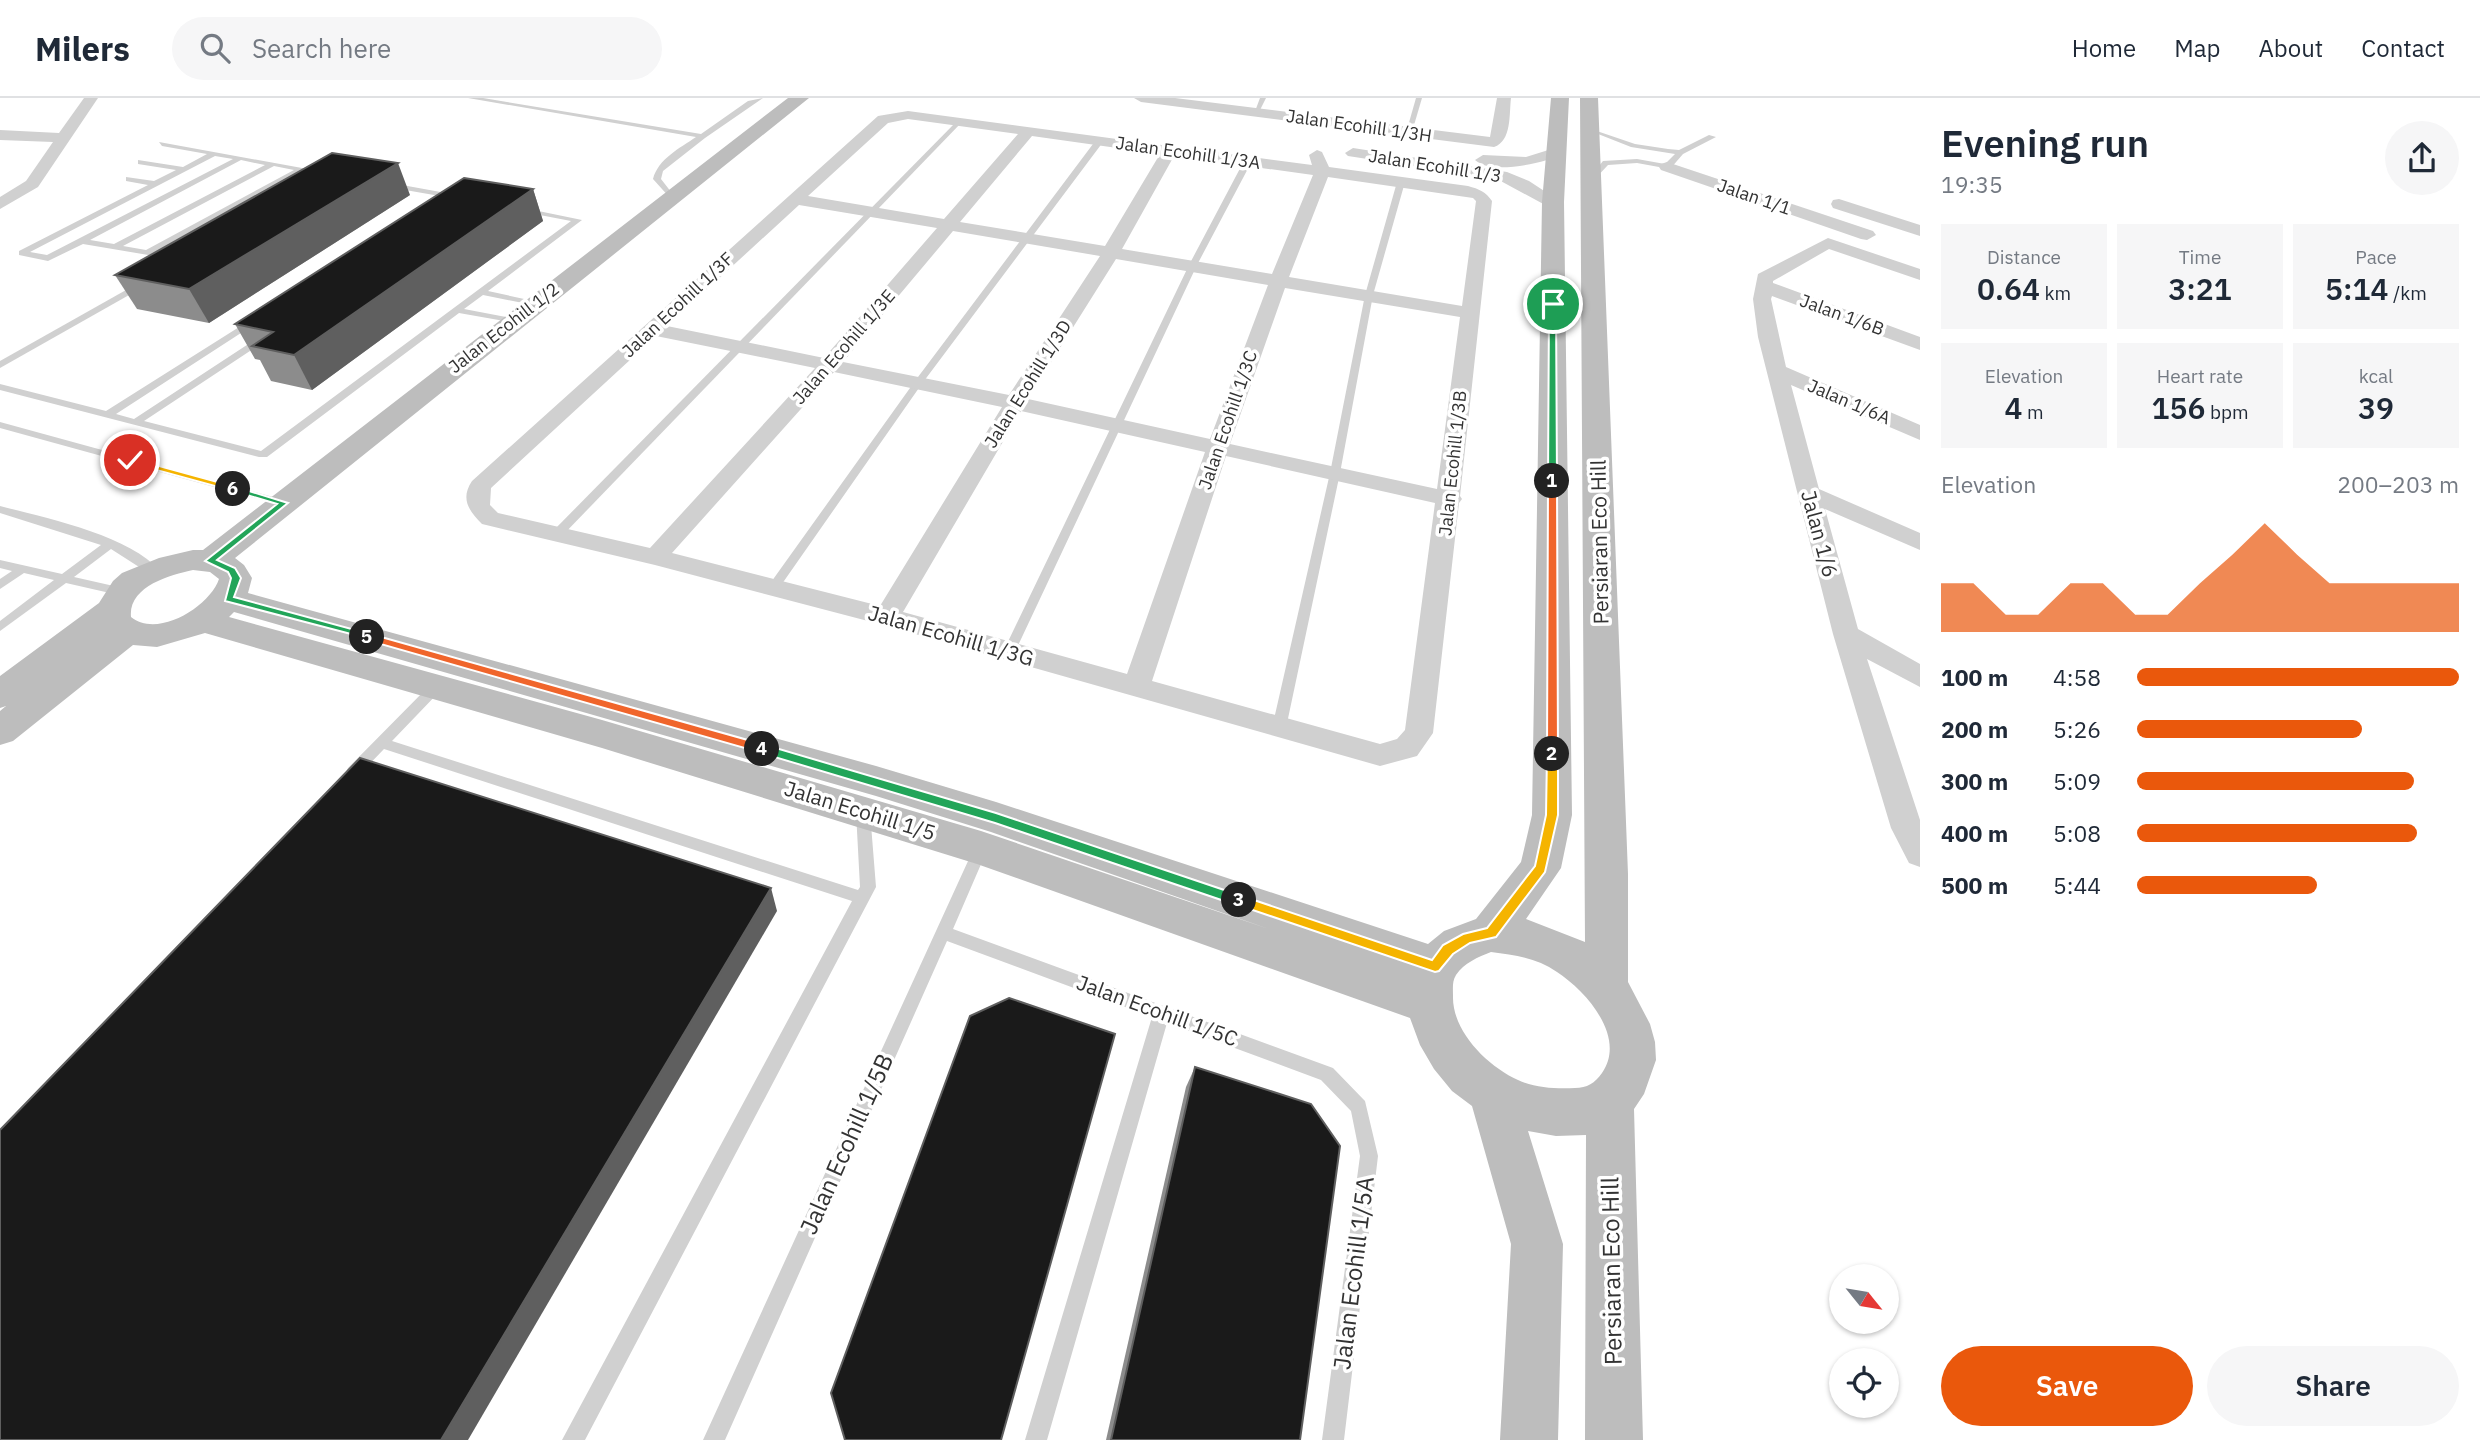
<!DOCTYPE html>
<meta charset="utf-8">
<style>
:root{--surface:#fff;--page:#f6f6f7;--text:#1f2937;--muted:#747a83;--line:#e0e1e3;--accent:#ea580c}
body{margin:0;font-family:"IBM Plex Sans",sans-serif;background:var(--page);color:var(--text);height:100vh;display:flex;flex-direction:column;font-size:26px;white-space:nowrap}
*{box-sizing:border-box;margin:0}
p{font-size:23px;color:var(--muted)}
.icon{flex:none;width:38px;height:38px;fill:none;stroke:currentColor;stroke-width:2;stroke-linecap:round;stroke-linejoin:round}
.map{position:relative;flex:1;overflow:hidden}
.details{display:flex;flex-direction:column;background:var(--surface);width:560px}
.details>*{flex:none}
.needle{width:46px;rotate:120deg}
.tools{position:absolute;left:1829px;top:1166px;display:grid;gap:14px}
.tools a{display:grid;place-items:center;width:70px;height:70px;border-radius:50%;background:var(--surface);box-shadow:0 2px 5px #0004;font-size:35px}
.pin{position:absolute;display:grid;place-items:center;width:60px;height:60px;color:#fff;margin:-30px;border:4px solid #fff;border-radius:50%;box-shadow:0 2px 7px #0007}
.km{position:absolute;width:35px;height:35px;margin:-18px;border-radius:50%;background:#222;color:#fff;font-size:19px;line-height:35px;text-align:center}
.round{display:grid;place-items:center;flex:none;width:74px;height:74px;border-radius:37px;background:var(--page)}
.summary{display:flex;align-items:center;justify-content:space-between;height:119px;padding:0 21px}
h1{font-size:38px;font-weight:600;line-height:52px}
.stats{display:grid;grid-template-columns:repeat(3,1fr);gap:10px;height:119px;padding:7px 21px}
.stats div{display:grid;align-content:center;border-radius:0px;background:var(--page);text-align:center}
.stats b{font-size:30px;font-weight:600}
.stats small{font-size:19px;font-weight:400}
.stats p{font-size:19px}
.chart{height:196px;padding:14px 21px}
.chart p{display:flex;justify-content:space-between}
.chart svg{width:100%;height:126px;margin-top:7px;fill:var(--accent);opacity:.7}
.button{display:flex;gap:14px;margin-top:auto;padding:14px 21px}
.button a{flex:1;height:80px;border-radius:42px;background:var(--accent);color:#fff;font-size:28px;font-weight:600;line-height:80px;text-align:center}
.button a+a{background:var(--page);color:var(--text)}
ul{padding:0 21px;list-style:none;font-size:23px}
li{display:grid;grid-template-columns:112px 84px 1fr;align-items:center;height:52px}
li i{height:18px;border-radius:9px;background:var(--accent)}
header{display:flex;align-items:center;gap:42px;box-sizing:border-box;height:98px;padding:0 35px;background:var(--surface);border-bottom:2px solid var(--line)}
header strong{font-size:33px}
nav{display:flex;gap:38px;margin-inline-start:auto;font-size:24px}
.search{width:490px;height:63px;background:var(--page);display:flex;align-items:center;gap:18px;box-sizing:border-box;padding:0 24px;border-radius:38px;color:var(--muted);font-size:26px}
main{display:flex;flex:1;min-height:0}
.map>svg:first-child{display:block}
</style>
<header>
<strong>Milers</strong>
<div class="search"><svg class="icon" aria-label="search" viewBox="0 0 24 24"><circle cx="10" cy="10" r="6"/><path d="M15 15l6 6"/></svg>Search here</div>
<nav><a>Home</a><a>Map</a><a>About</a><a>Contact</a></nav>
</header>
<main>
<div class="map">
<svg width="1920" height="1342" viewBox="0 0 1920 1342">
<rect width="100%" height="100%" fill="#fff"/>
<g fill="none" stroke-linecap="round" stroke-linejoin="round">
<g fill="#d0d0d0" fill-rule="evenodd">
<path d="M468,0H483L701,36L748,3L763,0L705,40L663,73L661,81L675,99L671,101L653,81C658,61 680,50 696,39Z"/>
<path d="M1260,0H1266L1258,16H1254Z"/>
<path d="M1416,0H1422L1412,34L1406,35Z"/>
<path d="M957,23L962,24L561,439H553V433Z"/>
<path d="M1588,30L1635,46L1668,51L1679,52L1709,37L1716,39L1683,56L1670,71L1637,65L1608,67L1592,84L1588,82L1603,63L1637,61L1665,66L1675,56L1631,49L1588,32Z"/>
<path d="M1096,42L1103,44L921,287L777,493H769L767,490L769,487L915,283Z"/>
<path d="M159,44L324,74L320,76L303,73L155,154L172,157V161L83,146L48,163L19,157V153L148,87L126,83V79L154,83L176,72L138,66V62L183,69L207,56L162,48ZM215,58L233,61L47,157L30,154ZM241,62L265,67L114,146L90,142ZM274,68L294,72L146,152L123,148Z"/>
<path d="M1245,61L1252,63L1197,167L1015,554L1013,557H1005L1003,554L1189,167Z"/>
<path d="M1401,82L1405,84L1373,197L1340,375L1286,630L1279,635L1272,630L1330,375L1365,197L1397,84Z"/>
<path d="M391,85L457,97L461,99L457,101L388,89L387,87Z"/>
<path d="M519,109L582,122L488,193L538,204V208L483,197L464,211L516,221V225L459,215L267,359H259L0,292V286L106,313L255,219L258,220V224L116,316L134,321L259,239H265V243L144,323L261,353L571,123L519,113Z"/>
<path d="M142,183L145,184V188L0,270V263Z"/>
<path d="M0,324L288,403L290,405L288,407H280L0,330Z"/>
<path d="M0,408C46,420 129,437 160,473L154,477L150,476L111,451L74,479L127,491L129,494L127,497L123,498L66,485L0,533V523L54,482L24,475L0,491V481L12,473L0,470V462L62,476L101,447L0,415Z"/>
<path d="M435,585L440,587L442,590L440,593L392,643L858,792L860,789L856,714L858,710H868L870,714L876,789L585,1342H562L852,803L384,651L358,678H348L346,674L348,670L430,587Z"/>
<path d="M981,744L986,746L988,750L953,831L1333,970L1365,1003L1378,1058L1344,1342H1322L1360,1058L1351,1013L1321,982L1167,925L1047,1342H1025L1152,919L947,843L725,1342H703L974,750L976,746Z"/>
</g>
<g fill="#d0d0d0" fill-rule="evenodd">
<path d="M84,0H98L38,89L0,111V99L26,83L53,44L0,42V32L59,35Z"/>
<path d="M1134,0H1175L1490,39L1497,0H1511C1509,16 1512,43 1494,49L1141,4Z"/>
<path d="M908,13L1312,67L1309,57L1317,52L1322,54L1329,69L1468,88C1479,91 1486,94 1492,103L1460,398L1462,401L1459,405L1433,635L1417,658L1380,668L887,528L655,467L482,426C469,413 460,401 472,383L878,18ZM908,21L1018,36L944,121L808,98L888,25ZM1032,38L1160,56L1105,148L960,124ZM1174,58L1313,77L1272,176L1122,151ZM1328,79L1473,100L1476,103L1462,208L1289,179ZM799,107L937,130L824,260L667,228ZM953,133L1100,158L1009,297L843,264ZM1116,161L1268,187L1210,341L1028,301ZM1285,190L1460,219L1437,391L1230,346ZM656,238L815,270L650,450L498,415L490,407L491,390ZM834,274L1002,309L880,508L672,455ZM1021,313L1205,354L1127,576L903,514ZM1226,358L1435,405L1405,632L1397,641L1380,646L1152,583Z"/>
<path d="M1558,49L1563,51L1566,54L1563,57C1544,64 1492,78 1475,62L1483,57L1526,59Z"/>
<path d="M1353,50L1507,74L1529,83L1561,104L1559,108H1547L1497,81L1348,58L1345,55Z"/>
<path d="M1667,64L1873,133L1876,137L1867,142L1861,141L1661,72L1659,69L1661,66Z"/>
<path d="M1839,101L1920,127V138L1833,110L1831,106L1833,102Z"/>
<path d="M1828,140L1920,171V182L1829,151L1773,183V185L1920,239V252L1772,198L1771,201L1786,269L1920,327V342L1791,287L1819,391L1920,435V452L1825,411L1858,531L1920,566V589L1867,561L1920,722V769L1909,765L1891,730L1833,536L1758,239L1753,201L1758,176Z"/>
</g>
<path fill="#bdbdbd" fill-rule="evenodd" d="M788,0H809L235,460L244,467L252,480L248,495L876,668L996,704L1428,846L1444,833L1476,821L1521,764L1532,717L1542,104L1551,0H1569L1564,104L1572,717L1561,770L1526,821L1585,844L1580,0H1598L1628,776V884L1650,926L1655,944L1656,962L1644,996L1634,1011L1643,1342H1585L1586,1037L1556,1038L1528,1033L1563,1146L1558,1342H1500L1511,1146L1472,1008L1452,993L1434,971L1420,947L1410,920L977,766L602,650L205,535L157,549L133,547L13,643L0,647V613L6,608L0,610V578L99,505L113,483L122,475L159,460L193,452H203ZM193,472L210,474L219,481C210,508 158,541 131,519C128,489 169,477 193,472ZM234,514L876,698L991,734L1269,831L981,733L602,622L229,519ZM1491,854C1515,857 1537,860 1557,874C1586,893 1627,939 1602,975C1595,985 1587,990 1575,990C1557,991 1535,990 1518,982C1487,968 1452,933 1453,898C1453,891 1452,883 1456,877C1464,865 1478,859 1491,854Z"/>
</g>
<g fill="#8c8c8c">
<path d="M533,91L543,123L312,292L271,283L260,262L255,261L235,226Z"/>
<path d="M410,97L209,225L137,211L115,177Z"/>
<path d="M1195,969L1300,1342H1106L1186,989Z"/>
</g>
<g fill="#5f5f5f">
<path d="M398,65L410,97L209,225L189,191Z"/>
<path d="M533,91L543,123L312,292L294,257Z"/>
<path d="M771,790L777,813L468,1342H441Z"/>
</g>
<g fill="#1a1a1a" stroke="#5f5f5f" stroke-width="2">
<path d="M332,55L398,65L189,191L115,177Z"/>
<path d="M464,80L533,91L294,257L252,248L273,234L235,226Z"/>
<path d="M360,660L771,790L441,1342H0V1032Z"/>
<path d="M1009,900L1115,936L1001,1342H845L831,1295L970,918Z"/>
<path d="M1195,969L1311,1006L1340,1048L1300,1342H1111Z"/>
</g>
<path fill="#22a559" stroke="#fff" stroke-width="2" d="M1553,204L1556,206L1557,383L1552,385L1548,383L1549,206Z"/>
<path fill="#f0652b" stroke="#fff" stroke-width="2" d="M1552,380L1557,383L1558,656L1552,661L1547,656L1548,383Z"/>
<path fill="#f5b400" stroke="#fff" stroke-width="2" d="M1552,652L1558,656V717L1545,774L1496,839L1470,845L1453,856L1439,873L1435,874L1235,806L1233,802L1239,797L1432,862L1443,847L1463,836L1487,830L1535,768L1546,717L1547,656Z"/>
<path fill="#22a559" stroke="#fff" stroke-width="2" d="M762,646L996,715L1239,797L1245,802L1239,808L995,725L758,654L757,651Z"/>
<path fill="#f0652b" stroke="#fff" stroke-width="2" d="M367,535L762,646L768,651L762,655L363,541L362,539Z"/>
<path fill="#22a559" stroke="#fff" stroke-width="2" d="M233,388L288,405L217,462L235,470L241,480L234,499L370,536V541L225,503L231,480L228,474L205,463L277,406L230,392V389Z"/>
<path fill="#f5b400" stroke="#fff" stroke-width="2" d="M130,360L236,389L237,391L233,393L127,364Z"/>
<g text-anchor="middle" stroke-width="7" stroke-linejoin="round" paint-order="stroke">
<g font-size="18" fill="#333" stroke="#fff">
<text transform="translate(1359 28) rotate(8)" y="6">Jalan Ecohill 1/3H</text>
<text transform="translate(1188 55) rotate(8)" y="6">Jalan Ecohill 1/3A</text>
<text transform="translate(1435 68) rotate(9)" y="6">Jalan Ecohill 1/3</text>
<text transform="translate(1754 99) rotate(19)" y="6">Jalan 1/1</text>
<text transform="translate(678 207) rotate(-43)" y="6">Jalan Ecohill 1/3F</text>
<text transform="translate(1842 217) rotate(20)" y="6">Jalan 1/6B</text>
<text transform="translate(504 230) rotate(-38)" y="6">Jalan Ecohill 1/2</text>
<text transform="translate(844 249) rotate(-49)" y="6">Jalan Ecohill 1/3E</text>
<text transform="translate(1028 286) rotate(-58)" y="6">Jalan Ecohill 1/3D</text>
<text transform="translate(1849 304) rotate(23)" y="6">Jalan 1/6A</text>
<text transform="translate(1228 322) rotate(-71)" y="6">Jalan Ecohill 1/3C</text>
<text transform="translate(1453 365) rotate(-84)" y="6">Jalan Ecohill 1/3B</text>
</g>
<g font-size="21" fill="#333" stroke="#fff">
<text transform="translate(1819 436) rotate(75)" y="7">Jalan 1/6</text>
<text transform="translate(1600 444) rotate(-91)" y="7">Persiaran Eco Hill</text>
<text transform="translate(951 538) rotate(16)" y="7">Jalan Ecohill 1/3G</text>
<text transform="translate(860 713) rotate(17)" y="7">Jalan Ecohill 1/5</text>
<text transform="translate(1157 913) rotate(20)" y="7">Jalan Ecohill 1/5C</text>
</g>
<g font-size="24" fill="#333" stroke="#fff">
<text transform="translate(847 1046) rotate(-66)" y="8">Jalan Ecohill 1/5B</text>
<text transform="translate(1612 1173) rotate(-91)" y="8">Persiaran Eco Hill</text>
<text transform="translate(1354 1175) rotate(-83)" y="8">Jalan Ecohill 1/5A</text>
</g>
</g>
</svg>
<div class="tools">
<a><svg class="needle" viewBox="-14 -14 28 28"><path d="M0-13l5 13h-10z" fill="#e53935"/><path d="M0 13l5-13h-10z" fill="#747a83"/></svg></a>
<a><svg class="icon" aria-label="locate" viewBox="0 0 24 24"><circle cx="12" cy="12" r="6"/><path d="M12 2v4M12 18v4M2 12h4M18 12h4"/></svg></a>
</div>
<div class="pin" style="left:1553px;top:206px;background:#1e9e55"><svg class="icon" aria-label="arrive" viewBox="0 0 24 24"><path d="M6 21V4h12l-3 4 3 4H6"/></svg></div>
<div class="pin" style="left:130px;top:362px;background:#d93025"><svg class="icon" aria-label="check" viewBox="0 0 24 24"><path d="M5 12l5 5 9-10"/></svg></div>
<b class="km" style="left:1552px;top:383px">1</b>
<b class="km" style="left:1552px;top:656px">2</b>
<b class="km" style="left:1239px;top:802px">3</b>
<b class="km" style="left:762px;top:651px">4</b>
<b class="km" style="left:367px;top:539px">5</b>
<b class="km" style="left:233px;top:391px">6</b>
</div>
<section class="details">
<div class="summary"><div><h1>Evening run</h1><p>19:35</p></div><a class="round"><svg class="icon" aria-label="share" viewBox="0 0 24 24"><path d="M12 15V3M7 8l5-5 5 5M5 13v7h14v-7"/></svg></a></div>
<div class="stats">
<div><p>Distance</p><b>0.64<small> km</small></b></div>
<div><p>Time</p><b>3:21</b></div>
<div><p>Pace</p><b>5:14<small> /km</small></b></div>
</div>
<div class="stats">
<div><p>Elevation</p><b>4<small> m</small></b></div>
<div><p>Heart rate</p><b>156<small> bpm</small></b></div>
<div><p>kcal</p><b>39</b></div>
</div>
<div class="chart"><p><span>Elevation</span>200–203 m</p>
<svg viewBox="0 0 160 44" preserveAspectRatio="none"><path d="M0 44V27L10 27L20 38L30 38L40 27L50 27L60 38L70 38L80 27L90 17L100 6L110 17L120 27L130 27L140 27L150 27L160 27V44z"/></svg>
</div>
<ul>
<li><b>100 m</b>4:58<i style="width:100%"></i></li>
<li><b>200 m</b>5:26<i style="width:70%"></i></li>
<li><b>300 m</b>5:09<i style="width:86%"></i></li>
<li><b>400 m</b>5:08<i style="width:87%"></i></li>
<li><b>500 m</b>5:44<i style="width:56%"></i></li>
</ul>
<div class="button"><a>Save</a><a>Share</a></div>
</section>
</main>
